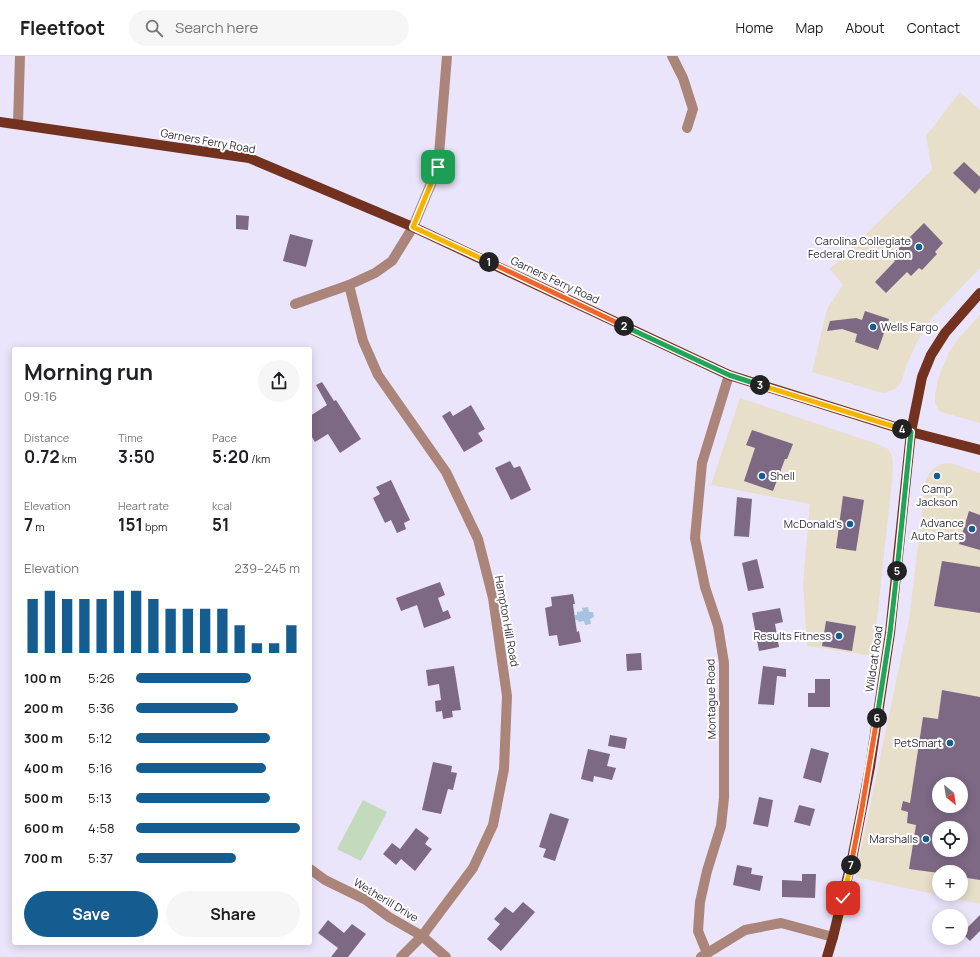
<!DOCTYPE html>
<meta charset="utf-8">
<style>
:root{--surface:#fff;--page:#f6f6f6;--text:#202124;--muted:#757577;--line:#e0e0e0;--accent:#155c90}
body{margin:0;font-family:Manrope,sans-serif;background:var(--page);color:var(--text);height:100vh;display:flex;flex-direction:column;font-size:15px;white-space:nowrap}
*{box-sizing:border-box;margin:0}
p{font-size:13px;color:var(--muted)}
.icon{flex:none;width:22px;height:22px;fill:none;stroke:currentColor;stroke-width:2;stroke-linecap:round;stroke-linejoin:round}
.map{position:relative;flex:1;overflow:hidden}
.side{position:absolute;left:12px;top:291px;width:300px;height:598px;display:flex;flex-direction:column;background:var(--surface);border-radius:4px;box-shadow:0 2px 10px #0003}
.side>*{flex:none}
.needle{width:26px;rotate:150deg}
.controls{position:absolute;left:932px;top:721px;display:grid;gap:8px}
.controls a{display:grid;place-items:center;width:36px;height:36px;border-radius:50%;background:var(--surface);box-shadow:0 2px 10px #0003;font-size:20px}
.pin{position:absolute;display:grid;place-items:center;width:34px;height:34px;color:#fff;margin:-17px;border-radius:8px;box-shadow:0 2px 6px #0006}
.km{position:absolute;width:20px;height:20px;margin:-10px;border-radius:50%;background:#222;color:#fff;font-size:11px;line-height:20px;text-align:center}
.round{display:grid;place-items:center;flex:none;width:42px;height:42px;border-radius:21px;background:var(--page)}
.overview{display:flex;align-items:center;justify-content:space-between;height:68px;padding:0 12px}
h1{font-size:22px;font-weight:700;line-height:30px}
.metrics{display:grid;grid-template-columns:repeat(3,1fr);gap:6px;height:68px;padding:4px 12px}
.metrics div{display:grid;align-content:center}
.metrics b{font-size:17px;font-weight:700}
.metrics small{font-size:11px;font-weight:400}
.metrics p{font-size:11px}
.chart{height:112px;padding:8px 12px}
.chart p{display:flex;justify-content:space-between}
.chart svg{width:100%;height:72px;margin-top:4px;stroke:var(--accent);stroke-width:6}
.button{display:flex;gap:8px;margin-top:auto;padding:8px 12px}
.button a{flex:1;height:46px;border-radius:24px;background:var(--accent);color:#fff;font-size:16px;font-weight:700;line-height:46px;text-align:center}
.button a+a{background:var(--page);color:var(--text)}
ul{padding:0 12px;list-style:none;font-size:13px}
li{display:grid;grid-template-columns:64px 48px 1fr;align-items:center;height:30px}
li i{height:10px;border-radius:5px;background:var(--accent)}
header{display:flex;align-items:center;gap:24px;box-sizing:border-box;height:56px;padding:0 20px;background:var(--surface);border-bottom:1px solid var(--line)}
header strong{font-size:19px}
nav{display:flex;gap:22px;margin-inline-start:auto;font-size:14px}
.search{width:280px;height:36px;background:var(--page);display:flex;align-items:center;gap:10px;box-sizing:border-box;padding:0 14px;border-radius:22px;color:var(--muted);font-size:15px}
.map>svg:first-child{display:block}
</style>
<header>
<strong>Fleetfoot</strong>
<div class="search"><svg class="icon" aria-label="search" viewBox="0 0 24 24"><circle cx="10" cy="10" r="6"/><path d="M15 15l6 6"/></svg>Search here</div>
<nav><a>Home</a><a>Map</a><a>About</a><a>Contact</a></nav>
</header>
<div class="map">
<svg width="980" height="901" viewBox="0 0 980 901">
<rect width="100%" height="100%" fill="#ebe5fb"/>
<g fill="#e7dfc9" fill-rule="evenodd">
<path d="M960,36L980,54V212L931,263L916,288L906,310L902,324L897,332L885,337L879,336L812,316L827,253L843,229L830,213L932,114L926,80Z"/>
<path d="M980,259V367L941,356L938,353L935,347V339L938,323L949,296L960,281Z"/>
<path d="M740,342L880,389L888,393L892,400L893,405L892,425L873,600L807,590L803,528L810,448L711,429Z"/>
<path d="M950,407L980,417V848L855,821L909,564L926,423L932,414L936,411L941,408ZM939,728H961V750H939ZM939,772H961V794H939ZM939,816H961V838H939Z"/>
</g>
<path fill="#c3dabd" d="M363,744L387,756L361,805L337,793Z"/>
<path fill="#a8c3e2" d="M588,551L589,556H593L594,561L590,563L591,568L585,569L584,565L579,566L578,564H575V559H577V556L583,555L582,552Z"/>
<g fill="#7e6985" fill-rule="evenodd">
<path d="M964,106L980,121V132L975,138L953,117Z"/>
<path d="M236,159L249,160L248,174L236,173Z"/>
<path d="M924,167L943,187L935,196L937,198L922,214L919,212L911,220L907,216L886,237L875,226L895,205L891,200Z"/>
<path d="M290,178L313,184L306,211L283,205Z"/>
<path d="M865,255L889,263L878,294L855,286L857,278L842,273L827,275L830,265L856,262L862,264Z"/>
<path d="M322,326L334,345L336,344L361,383L340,397L328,378L315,386L310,378V360L327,349L316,329Z"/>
<path d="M471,349L485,373L478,377L483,385L464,396L442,360L450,355L453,360Z"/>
<path d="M752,374L793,388L787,403H785L773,435L744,425L755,392L746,389Z"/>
<path d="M510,405L514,412L520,410L531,434L511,444L495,412Z"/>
<path d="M391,424L410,464L404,467L406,473L397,477L391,464L385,467L373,442L380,438L376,431Z"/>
<path d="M843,440L864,444L856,495L836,492Z"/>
<path d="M737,441L752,443L749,481L734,480Z"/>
<path d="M969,455L980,459V494L959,488Z"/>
<path d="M757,503L764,532L748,535L742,507Z"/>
<path d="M942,505L980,511V557L934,550Z"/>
<path d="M440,526L445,539L438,542L443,556L448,554L451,562L424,572L417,549L401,555L396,542Z"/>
<path d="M573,538L575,548H573L575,563L577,576L579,575L581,586L559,590L557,579L549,580L545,552L552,550L551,541Z"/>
<path d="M780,552L783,566L775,568L779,591L759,595L752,557Z"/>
<path d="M826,565L856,570L852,595L822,590Z"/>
<path d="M641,597L642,614L627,615L626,598Z"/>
<path d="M454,610L461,654L452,655L453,661L443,663L442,655L436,656L435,645L441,644L439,628L428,630L426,614Z"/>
<path d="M763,610L786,613V621L777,620L774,649L758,648Z"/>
<path d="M815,623H830V651H808V637H815Z"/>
<path d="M942,634L980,641V824L961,821V816H939V817L909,813L916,769L907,767L908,756L901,754L903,745L910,747L923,661L938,663ZM939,728H961V750H939ZM939,772H961V794H939Z"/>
<path d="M610,679L627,682L625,693L608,690Z"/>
<path d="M811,692L829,697L821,727L803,722Z"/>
<path d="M588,693L610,698L607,710L616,712L612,724L594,720L593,726L581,723Z"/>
<path d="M433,706L452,710L451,716L457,717L453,734L448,733L441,758L422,754Z"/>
<path d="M759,741L773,744L768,771L753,768Z"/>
<path d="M799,749L815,753L810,770L794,766Z"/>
<path d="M550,757L569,763L555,805L543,801L546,793L539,791Z"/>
<path d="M416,772L429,782L425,788L432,793L415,815L401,803L396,809L383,798L392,787L400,793Z"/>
<path d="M737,809L752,812L751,818L763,820L760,835L733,829Z"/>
<path d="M802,818H816L815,842L782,841V824L802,825Z"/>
<path d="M523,846L535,856L501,895L487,883L500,868L494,863L505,851L513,857Z"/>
<path d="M980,859V875L970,885L962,877Z"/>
<path d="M328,864L344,877L352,868L366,878L348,901H331L338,892L318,877Z"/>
</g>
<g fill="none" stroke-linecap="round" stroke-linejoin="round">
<g stroke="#ac857a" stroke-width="10">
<path d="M672,0L683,22L693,53L687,72"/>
<path d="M18,68L20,0"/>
<path d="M295,248L349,229"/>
<path d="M310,813L325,824L366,844L389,861L422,880L446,901"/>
<path d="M707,897L698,875L700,846L707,815L721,770L724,742V607L718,570L705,531L695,482L702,407L729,319"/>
<path d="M401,901L422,880L473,812L493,769L504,713L507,640L493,542L478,483L446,416L378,319L363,285L349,229L375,217L392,205L413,171L438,111L447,0"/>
<path d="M701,901L745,874L781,867L833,881"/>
</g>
<g stroke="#72321f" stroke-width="10">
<path d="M0,66L249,102L413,171L729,319L911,376L980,394"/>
<path d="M827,901L833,881L852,803L870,711L890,577L911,376L922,321L931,299L945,277L980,237"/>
</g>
</g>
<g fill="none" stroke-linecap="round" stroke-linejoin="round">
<defs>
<path id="split-1" d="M438,111L413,171L489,206"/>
<path id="split-2" d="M489,206L624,270"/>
<path id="split-3" d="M624,270L729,319L760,329"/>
<path id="split-4" d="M760,329L902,373"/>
<path id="split-5" d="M897,515L911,376L902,373"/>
<path id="split-6" d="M877,662L890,577L897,515"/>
<path id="split-7" d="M851,809L862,752L877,662"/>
<path id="split-8" d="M843,842L851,809"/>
</defs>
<use href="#split-1" stroke="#fff" stroke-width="8"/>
<use href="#split-2" stroke="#fff" stroke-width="8"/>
<use href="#split-3" stroke="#fff" stroke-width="8"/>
<use href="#split-4" stroke="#fff" stroke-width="8"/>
<use href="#split-5" stroke="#fff" stroke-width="8"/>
<use href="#split-6" stroke="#fff" stroke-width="8"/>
<use href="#split-7" stroke="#fff" stroke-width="8"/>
<use href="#split-8" stroke="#fff" stroke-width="8"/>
<use href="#split-1" stroke="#f5b400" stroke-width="5"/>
<use href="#split-2" stroke="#f0652b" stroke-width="5"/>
<use href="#split-3" stroke="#22a559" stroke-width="5"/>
<use href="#split-4" stroke="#f5b400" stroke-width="5"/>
<use href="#split-5" stroke="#22a559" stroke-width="5"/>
<use href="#split-6" stroke="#22a559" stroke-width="5"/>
<use href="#split-7" stroke="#f0652b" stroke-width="5"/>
<use href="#split-8" stroke="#f5b400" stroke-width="5"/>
</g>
<g fill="#155c90" stroke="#fff" stroke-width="1.5">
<circle cx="919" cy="191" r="4"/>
<circle cx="873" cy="271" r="4"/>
<circle cx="762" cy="420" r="4"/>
<circle cx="937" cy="420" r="4"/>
<circle cx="850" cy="468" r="4"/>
<circle cx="972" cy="473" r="4"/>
<circle cx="839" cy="580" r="4"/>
<circle cx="950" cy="687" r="4"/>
<circle cx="926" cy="783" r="4"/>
</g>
<g text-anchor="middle" stroke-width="4" stroke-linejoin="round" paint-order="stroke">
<g font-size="11" fill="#312d3a" stroke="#fff">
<text transform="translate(208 85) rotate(10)" y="4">Garners Ferry Road</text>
<text transform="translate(555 224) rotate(25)" y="4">Garners Ferry Road</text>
<text transform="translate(507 565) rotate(80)" y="4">Hampton Hill Road</text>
<text transform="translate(874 603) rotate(-82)" y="4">Wildcat Road</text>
<text transform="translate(711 643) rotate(-91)" y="4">Montague Road</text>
<text transform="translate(386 844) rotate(31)" y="4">Wetherill Drive</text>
</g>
<g font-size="11" fill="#312d3a" stroke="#fff" text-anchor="end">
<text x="911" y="189">Carolina Collegiate<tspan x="911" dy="13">Federal Credit Union</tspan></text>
<text x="881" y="275" text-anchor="start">Wells Fargo</text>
<text x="770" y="424" text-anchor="start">Shell</text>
<text x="937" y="437" text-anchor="middle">Camp<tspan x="937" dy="13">Jackson</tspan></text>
<text x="964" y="471">Advance<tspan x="964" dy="13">Auto Parts</tspan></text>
<text x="842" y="472">McDonald's</text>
<text x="831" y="584">Results Fitness</text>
<text x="942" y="691">PetSmart</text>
<text x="918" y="787">Marshalls</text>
</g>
</g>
</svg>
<div class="controls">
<a><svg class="needle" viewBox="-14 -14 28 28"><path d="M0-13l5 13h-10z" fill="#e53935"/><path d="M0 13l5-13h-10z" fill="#757577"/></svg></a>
<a><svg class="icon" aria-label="locate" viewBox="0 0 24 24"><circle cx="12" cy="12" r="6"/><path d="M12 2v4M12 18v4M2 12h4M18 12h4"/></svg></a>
<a>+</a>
<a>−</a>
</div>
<div class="pin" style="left:438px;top:111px;background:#1e9e55"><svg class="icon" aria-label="arrive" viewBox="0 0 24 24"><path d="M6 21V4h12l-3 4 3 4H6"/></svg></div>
<div class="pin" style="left:843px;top:842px;background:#d93025"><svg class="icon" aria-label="check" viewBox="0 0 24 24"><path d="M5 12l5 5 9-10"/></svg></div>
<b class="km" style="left:489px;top:206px">1</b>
<b class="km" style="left:624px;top:270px">2</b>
<b class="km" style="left:760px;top:329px">3</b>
<b class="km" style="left:902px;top:373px">4</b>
<b class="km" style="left:897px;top:515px">5</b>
<b class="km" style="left:877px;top:662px">6</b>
<b class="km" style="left:851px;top:809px">7</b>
<section class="side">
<div class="overview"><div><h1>Morning run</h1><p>09:16</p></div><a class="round"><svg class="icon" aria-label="share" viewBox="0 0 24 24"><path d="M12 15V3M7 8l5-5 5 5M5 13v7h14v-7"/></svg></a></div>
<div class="metrics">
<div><p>Distance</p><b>0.72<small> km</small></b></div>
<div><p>Time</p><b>3:50</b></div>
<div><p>Pace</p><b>5:20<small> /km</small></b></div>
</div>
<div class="metrics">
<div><p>Elevation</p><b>7<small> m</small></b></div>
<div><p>Heart rate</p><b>151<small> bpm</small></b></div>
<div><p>kcal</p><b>51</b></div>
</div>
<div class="chart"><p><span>Elevation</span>239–245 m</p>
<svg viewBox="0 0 160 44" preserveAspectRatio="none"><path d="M5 44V11M15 44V6M25 44V11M35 44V11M45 44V11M55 44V6M65 44V6M75 44V11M85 44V17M95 44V17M105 44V17M115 44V17M125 44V27M135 44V38M145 44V38M155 44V27"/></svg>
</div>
<ul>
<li><b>100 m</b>5:26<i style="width:70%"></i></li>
<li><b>200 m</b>5:36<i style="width:62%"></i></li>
<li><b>300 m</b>5:12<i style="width:82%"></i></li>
<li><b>400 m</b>5:16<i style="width:79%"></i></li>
<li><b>500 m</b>5:13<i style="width:82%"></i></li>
<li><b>600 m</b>4:58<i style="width:100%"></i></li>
<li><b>700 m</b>5:37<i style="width:61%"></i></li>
</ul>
<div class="button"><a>Save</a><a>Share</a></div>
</section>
</div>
